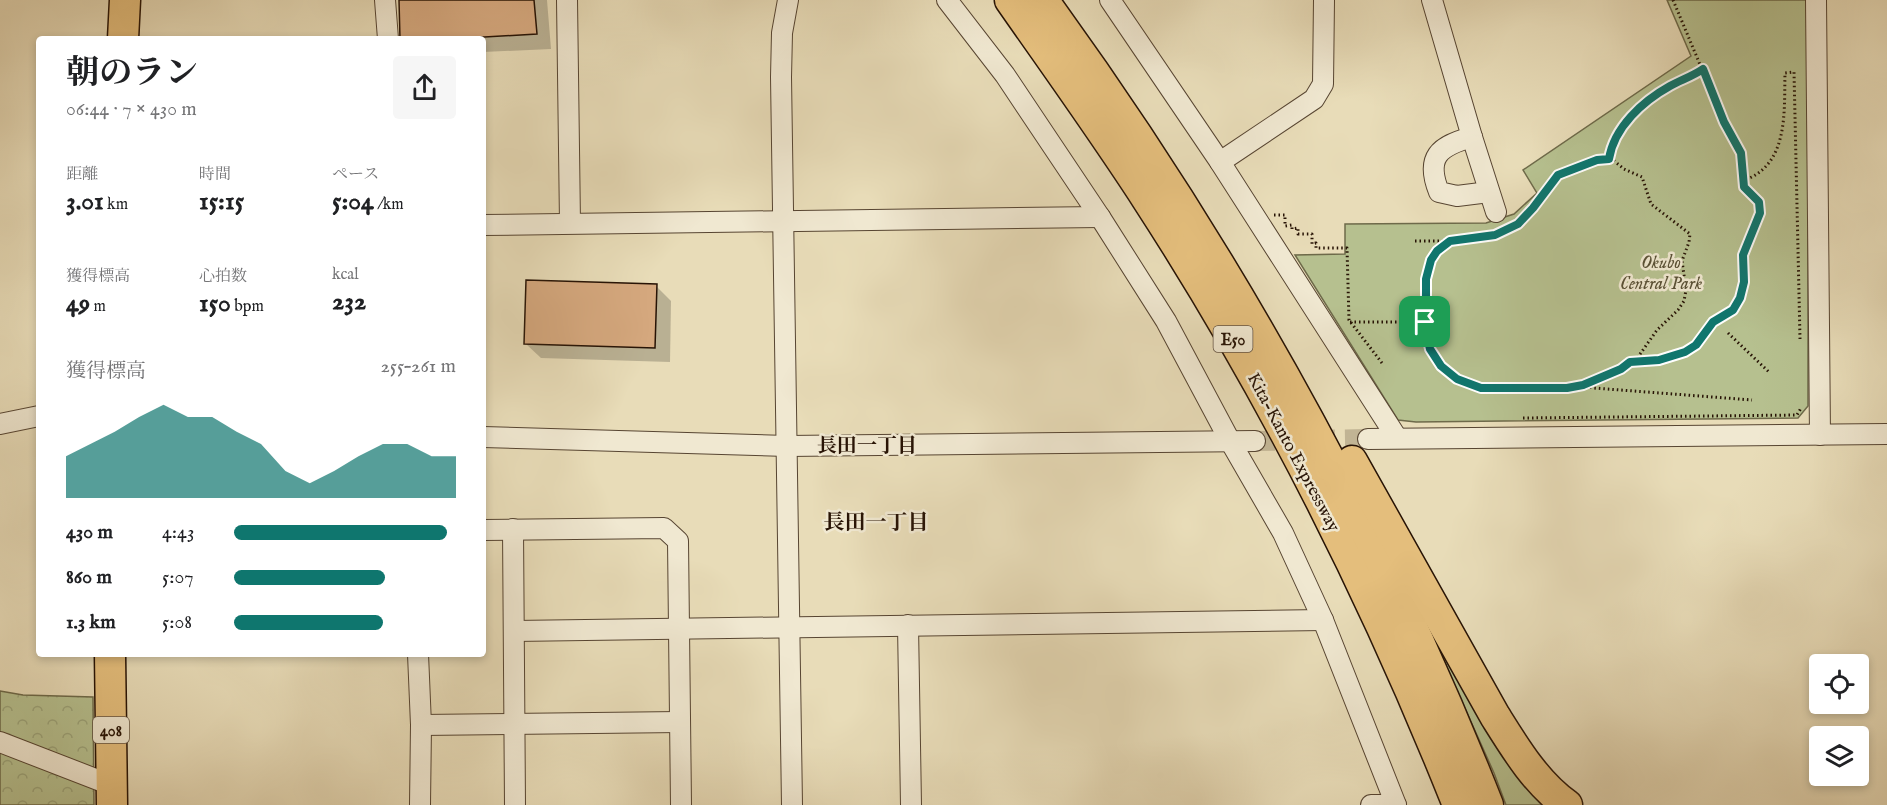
<!DOCTYPE html>
<html lang="ja">
<meta charset="utf-8">
<style>
:root{--surface:#fff;--page:#f6f6f6;--text:#202124;--muted:#757577;--accent:#0f766e}
body{margin:0;font-family:"IM FELL English","Noto Serif JP",serif;background:var(--page);color:var(--text);height:100vh;display:flex;flex-direction:column;font-size:22px;white-space:nowrap}
*{box-sizing:border-box;margin:0}
p{font-size:20px;color:var(--muted)}
.icon{flex:none;width:33px;height:33px;fill:none;stroke:currentColor;stroke-width:2;stroke-linecap:round;stroke-linejoin:round}
.map{position:relative;flex:1;overflow:hidden}
.side{position:absolute;left:36px;top:36px;width:450px;height:621px;display:flex;flex-direction:column;background:var(--surface);border-radius:6px;box-shadow:0 3px 9px #0003}
.side>*{flex:none}
.buttons{position:absolute;left:1809px;top:654px;display:grid;gap:12px}
.buttons a{display:grid;place-items:center;width:60px;height:60px;border-radius:6px;background:var(--surface);box-shadow:0 3px 9px #0003;font-size:30px}
.pin{position:absolute;display:grid;place-items:center;width:51px;height:51px;color:#fff;margin:-26px;border-radius:12px;box-shadow:0 3px 9px #0006}
.round{display:grid;place-items:center;flex:none;width:63px;height:63px;border-radius:6px;background:var(--page)}
.overview{display:flex;align-items:center;justify-content:space-between;height:102px;padding:0 30px}
h1{font-size:33px;font-weight:700;line-height:45px}
.metrics{display:grid;grid-template-columns:repeat(3,1fr);gap:9px;height:102px;padding:6px 30px}
.metrics div{display:grid;align-content:center}
.metrics b{font-size:26px;font-weight:700}
.metrics small{font-size:16px;font-weight:400}
.metrics p{font-size:16px}
.chart{height:168px;padding:12px 30px}
.chart p{display:flex;justify-content:space-between}
.chart svg{width:100%;height:108px;margin-top:6px;fill:var(--accent);opacity:.7}
ul{padding:0 30px;list-style:none;font-size:20px}
li{display:grid;grid-template-columns:96px 72px 1fr;align-items:center;height:45px}
li i{height:15px;border-radius:8px;background:var(--accent)}
.map>svg:first-child{display:block}
</style>
<div class="map">
<svg width="1887" height="805" viewBox="0 0 1887 805">
<defs>
<pattern id="forest-crowns" width="20" height="18" patternUnits="userSpaceOnUse" patternTransform="scale(1.5)"><rect width="20" height="18" fill="#b6c08f"/><path d="M2 6a3 3 0 1 1 6 0M12 15a3 3 0 1 1 6 0" fill="none" stroke="#9ca47a"/></pattern>
</defs>
<rect width="100%" height="100%" fill="#e8dcb8"/>
<filter id="stains"><feTurbulence type="fractalNoise" baseFrequency=".00333" numOctaves="4"/><feColorMatrix values="0 0 0 0 .2 0 0 0 0 .09 0 0 0 0 .02 0 0 0 .5 -.17"/></filter>
<radialGradient id="worn" r=".72"><stop offset=".6" stop-color="#630" stop-opacity="0"/><stop offset="1" stop-color="#630" stop-opacity=".3"/></radialGradient>
<g fill="#b6c08f" stroke="#6e6a4a" stroke-width="1.5">
<path d="M1667,0H1808V406L1798,418L1416,422L1398,420L1295,255L1345,254V224L1486,223L1514,214L1537,193L1523,170L1691,56Z"/>
<path d="M1423,615L1552,805H1506L1494,773Z"/>
</g>
<path fill="url(#forest-crowns)" stroke="#6e6a4a" stroke-width="1.5" d="M0,691L23,695L93,697L94,805H0Z"/>
<g fill="#0003">
<path d="M400,0H547L551,49L483,52V39H402Z"/>
<path d="M656,286L671,301L670,362L541,358L526,344Z"/>
</g>
<g fill="#d5a87e" stroke="#271305" stroke-width="1.5">
<path d="M399,0H534L537,34L450,39H400Z"/>
<path d="M526,280L657,284L655,348L524,344Z"/>
</g>
<g fill="none" stroke-linecap="round" stroke-linejoin="round">
<path stroke="#c1b494" stroke-width="20" stroke-dasharray="20 10" stroke-linecap="butt" d="M1255,441L1368,439"/>
<defs>
<g id="minor">
<path d="M385,0L388,39"/>
<path d="M567,0L570,223"/>
<path d="M788,0L782,33L781,77L792,805"/>
<path d="M947,0L1005,75L1100,217L1166,321L1230,441L1283,533L1323,620L1396,805"/>
<path d="M1110,0L1220,162L1397,438"/>
<path d="M1432,0L1472,137L1496,212"/>
<path d="M1816,0L1820,435"/>
<path d="M1472,137C1439,146 1425,157 1439,192L1457,196L1489,192"/>
<path d="M1220,162L1314,99L1323,84L1324,0"/>
<path d="M483,225L1100,217"/>
<path d="M0,424L39,416"/>
<path d="M483,437L787,446L1255,441"/>
<path d="M1368,439L1887,434"/>
<path d="M513,529L515,805"/>
<path d="M483,530L664,528L678,541L681,805"/>
<path d="M908,625L911,805"/>
<path d="M514,631L1323,620"/>
<path d="M418,654L421,725L420,805"/>
<path d="M421,725L680,722"/>
<path d="M0,742L111,785"/>
<path d="M1371,805H1396"/>
</g>
<g id="highway">
<path d="M1010,0C1056,66 1103,131 1147,199C1271,390 1374,594 1458,805"/>
<path d="M1043,0C1224,249 1375,518 1488,805"/>
<path d="M123,39L125,0"/>
<path d="M1352,461L1495,716C1515,748 1536,783 1567,805"/>
<path d="M110,654L112,805"/>
</g>
</defs>
<use href="#minor" stroke="#574532" stroke-width="22"/>
<use href="#highway" stroke="#271305" stroke-width="33"/>
<g stroke="#271305" stroke-width="3" stroke-dasharray="1.5 3" stroke-linecap="butt">
<path d="M1605,158L1613,160L1624,169L1642,177L1651,204L1690,234L1689,242L1682,261L1686,290L1684,301L1678,310L1657,330L1638,357L1621,369L1583,385L1567,388H1481L1457,379L1441,366L1428,341L1425,322L1426,279L1431,260L1437,251L1450,241L1495,235L1518,224L1533,208L1558,175L1597,160Z"/>
<path d="M1609,159C1613,127 1643,101 1670,86C1681,80 1693,76 1703,69"/>
<path d="M1742,181C1789,166 1784,113 1785,73L1794,72L1800,339"/>
<path d="M1274,215H1285V226L1292,225V229L1298,228V234H1312V244L1316,243V248H1347L1349,320L1382,363"/>
<path d="M1415,241H1448"/>
<path d="M1350,322H1425"/>
<path d="M1728,333L1769,372"/>
<path d="M1632,362L1659,360L1685,352L1696,345L1713,322L1733,310L1740,298L1744,282L1743,255L1760,213L1759,202L1744,187L1741,153L1724,122L1673,0"/>
<path d="M1581,386L1594,388L1752,400"/>
<path d="M1523,418L1797,415L1801,408"/>
</g>
<use href="#minor" stroke="#f0e8d1" stroke-width="20"/>
<use href="#highway" stroke="#e4be7c" stroke-width="30"/>
</g>
<g fill="none" stroke-linecap="round" stroke-linejoin="round">
<defs>
<path id="route" d="M1703,69L1724,122L1741,153L1744,187L1759,202L1760,213L1743,255L1744,282L1740,298L1733,310L1713,322L1696,345L1685,352L1659,360L1630,362L1621,369L1583,385L1567,388H1481L1457,379L1441,366L1430,349L1426,332V279L1431,260L1437,251L1450,241L1495,235L1518,224L1533,208L1558,175L1597,160L1609,159C1614,127 1643,101 1670,86C1681,80 1693,76 1703,69Z"/>
</defs>
<use href="#route" stroke="#fff" stroke-width="12"/>
<use href="#route" stroke="#0f766e" stroke-width="8"/>
</g>
<g text-anchor="middle" stroke-width="5" stroke-linejoin="round" paint-order="stroke">
<g fill="#f0e8d1" stroke="#635342" stroke-width="1.5">
<rect x="1213.5" y="326" width="39" height="26" rx="4.5"/>
<rect x="93" y="717" width="36" height="26" rx="4.5"/>
</g>
<g font-size="16" font-weight="bold" fill="#271305">
<text x="1233" y="345">E50</text>
<text x="111" y="736">408</text>
</g>
<g font-size="18" font-style="italic" fill="#595035" stroke="#f0e8d1">
<text x="1661" y="268">Okubo<tspan x="1661" dy="21">Central Park</tspan></text>
</g>
<g font-size="18" fill="#271305" stroke="#f0e8d1">
<text transform="translate(1294 452) rotate(62)" y="6">Kita-Kanto Expressway</text>
</g>
<g font-size="20" font-weight="bold" fill="#271305" stroke="#f0e8d1">
<text x="867" y="452">長田一丁目</text>
</g>
<g font-size="21" font-weight="bold" fill="#271305" stroke="#f0e8d1">
<text x="876" y="529">長田一丁目</text>
</g>
</g>
<rect width="100%" height="100%" filter="url(#stains)"/>
<rect width="100%" height="100%" fill="url(#worn)"/>
</svg>
<div class="buttons">
<a><svg class="icon" aria-label="locate" viewBox="0 0 24 24"><circle cx="12" cy="12" r="6"/><path d="M12 2v4M12 18v4M2 12h4M18 12h4"/></svg></a>
<a><svg class="icon" aria-label="layers" viewBox="0 0 24 24"><path d="M12 4l9 5-9 5-9-5zM3 14l9 5 9-5"/></svg></a>
</div>
<div class="pin" style="left:1425px;top:322px;background:#1e9e55"><svg class="icon" aria-label="arrive" viewBox="0 0 24 24"><path d="M6 21V4h12l-3 4 3 4H6"/></svg></div>
<section class="side">
<div class="overview"><div><h1>朝のラン</h1><p>06:44 · 7 × 430 m</p></div><a class="round"><svg class="icon" aria-label="share" viewBox="0 0 24 24"><path d="M12 15V3M7 8l5-5 5 5M5 13v7h14v-7"/></svg></a></div>
<div class="metrics">
<div><p>距離</p><b>3.01<small> km</small></b></div>
<div><p>時間</p><b>15:15</b></div>
<div><p>ペース</p><b>5:04<small> /km</small></b></div>
</div>
<div class="metrics">
<div><p>獲得標高</p><b>49<small> m</small></b></div>
<div><p>心拍数</p><b>150<small> bpm</small></b></div>
<div><p>kcal</p><b>232</b></div>
</div>
<div class="chart"><p><span>獲得標高</span>255–261 m</p>
<svg viewBox="0 0 160 44" preserveAspectRatio="none"><path d="M0 44V27L10 22L20 17L30 11L40 6L50 11L60 11L70 17L80 22L90 33L100 38L110 33L120 27L130 22L140 22L150 27L160 27V44z"/></svg>
</div>
<ul>
<li><b>430 m</b>4:43<i style="width:96%"></i></li>
<li><b>860 m</b>5:07<i style="width:68%"></i></li>
<li><b>1.3 km</b>5:08<i style="width:67%"></i></li>
</ul>
</section>
</div>
